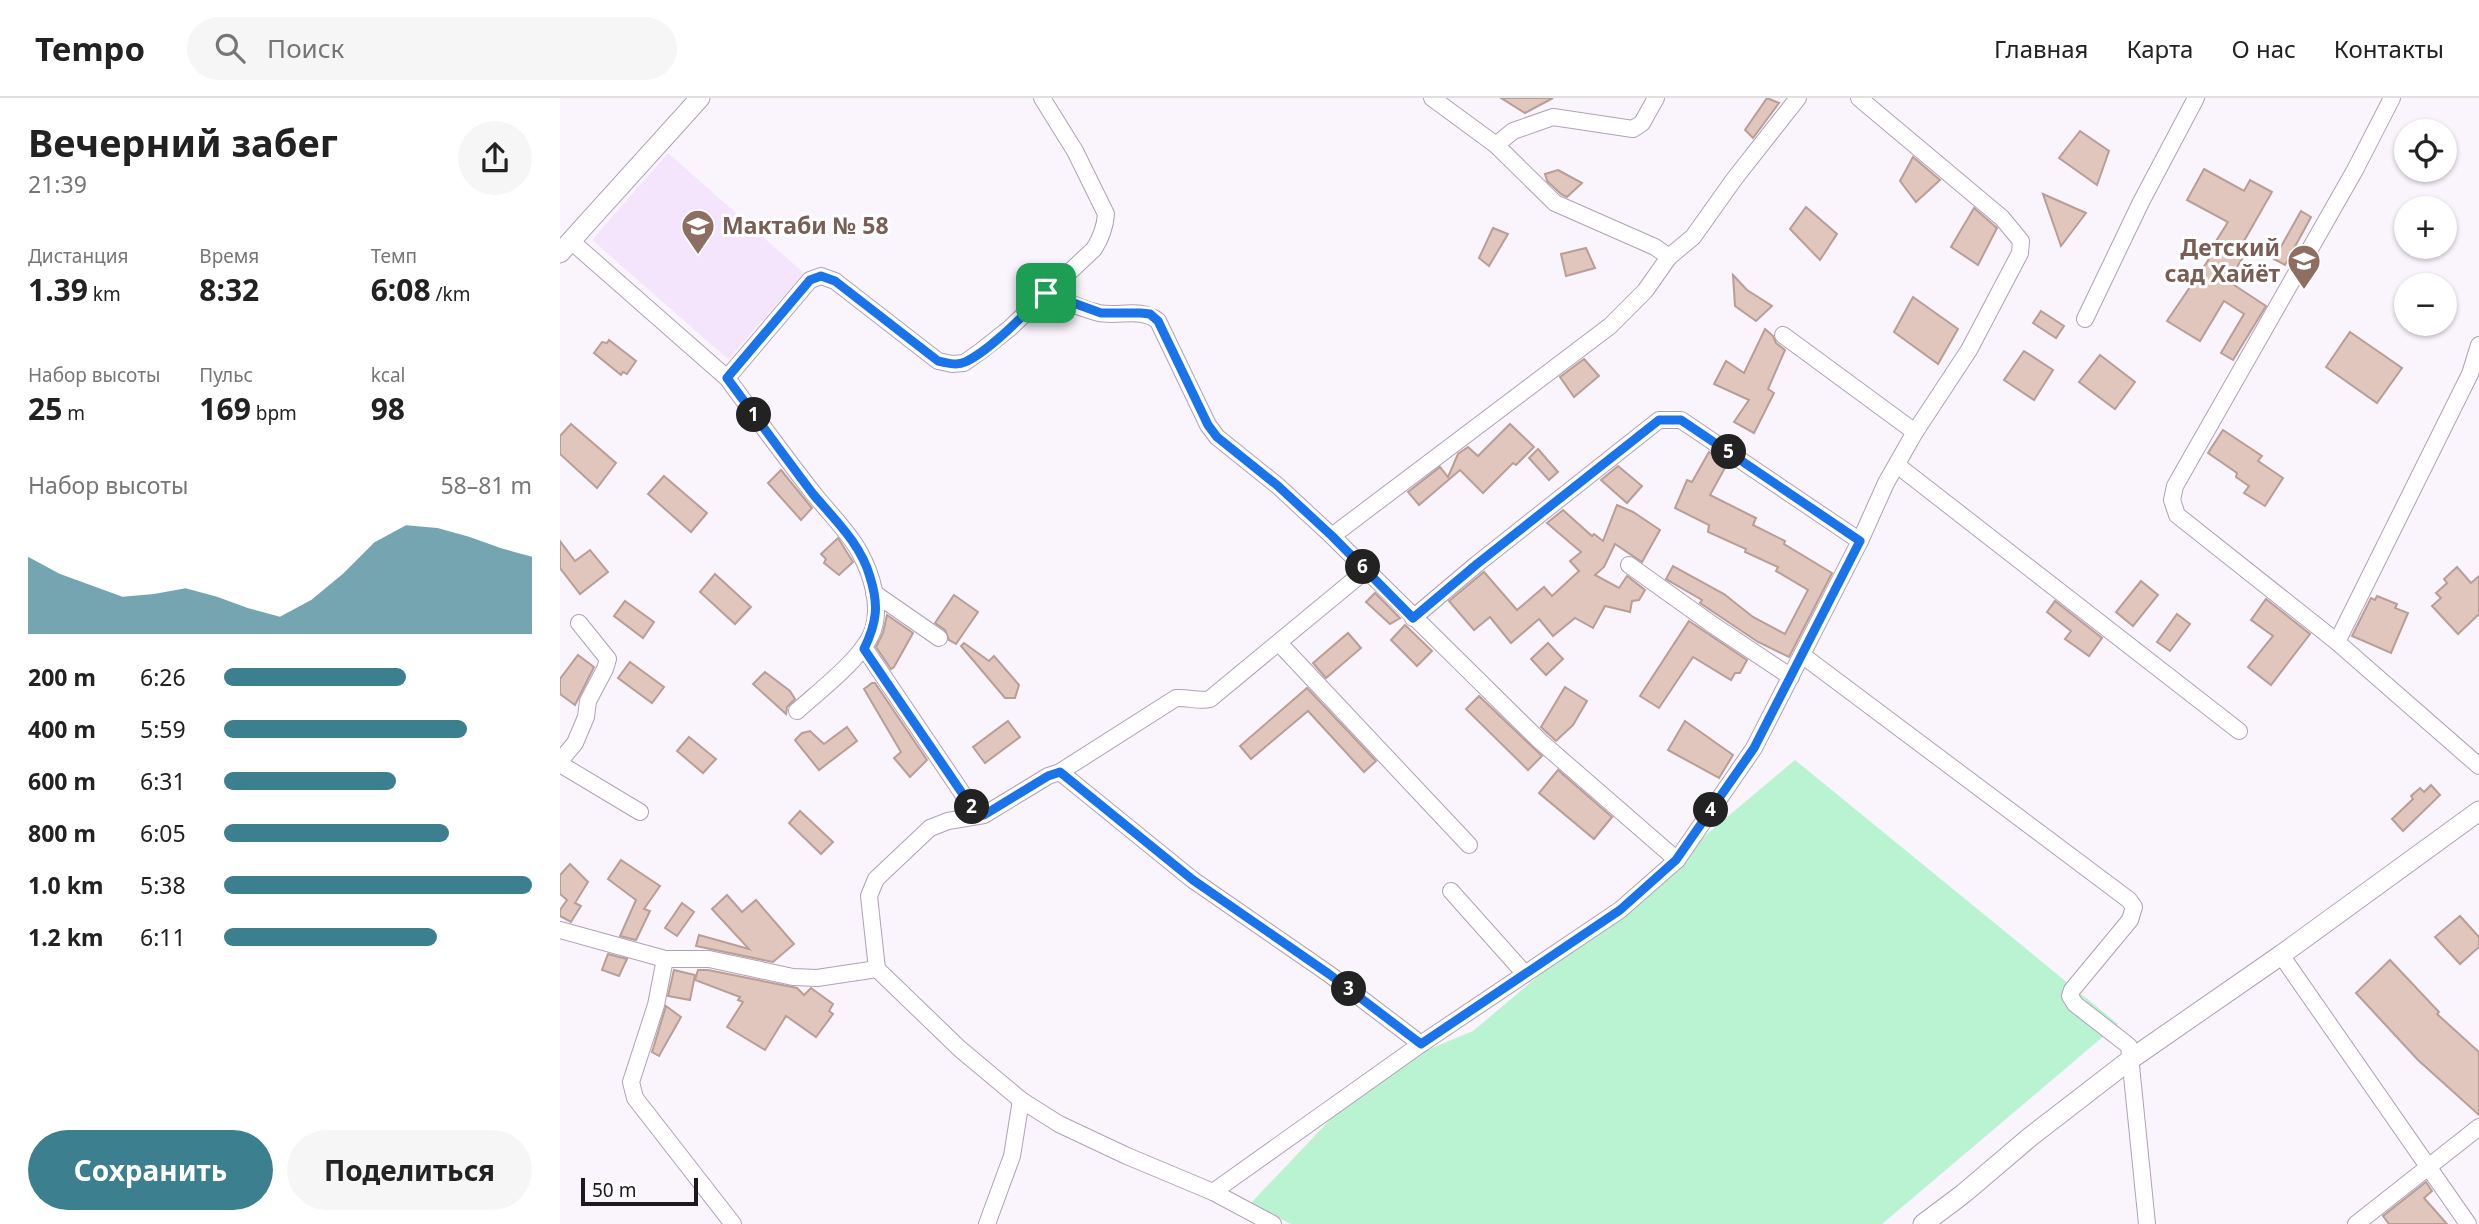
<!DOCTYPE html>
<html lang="ru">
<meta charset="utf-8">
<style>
:root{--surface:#fff;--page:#f6f6f6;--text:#222;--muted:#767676;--line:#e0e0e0;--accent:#3c7f8f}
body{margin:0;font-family:"Noto Sans",sans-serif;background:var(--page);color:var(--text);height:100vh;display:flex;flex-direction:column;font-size:26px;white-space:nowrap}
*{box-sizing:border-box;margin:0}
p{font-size:23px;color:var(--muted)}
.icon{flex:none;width:38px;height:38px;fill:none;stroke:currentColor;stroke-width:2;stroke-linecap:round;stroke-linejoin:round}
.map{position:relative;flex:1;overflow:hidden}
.details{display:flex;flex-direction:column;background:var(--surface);width:560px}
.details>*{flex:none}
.fabs{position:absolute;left:1834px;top:21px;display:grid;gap:14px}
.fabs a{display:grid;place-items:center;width:63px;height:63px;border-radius:50%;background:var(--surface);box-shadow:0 2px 5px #0004;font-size:35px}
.scale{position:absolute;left:21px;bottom:18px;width:117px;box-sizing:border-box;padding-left:7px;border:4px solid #1d171f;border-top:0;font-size:19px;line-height:24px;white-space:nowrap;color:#1d171f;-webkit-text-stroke:5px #fff;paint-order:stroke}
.pin{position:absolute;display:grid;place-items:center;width:60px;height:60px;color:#fff;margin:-30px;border-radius:14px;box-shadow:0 4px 10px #0006}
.km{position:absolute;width:35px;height:35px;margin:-18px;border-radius:50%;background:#222;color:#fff;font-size:19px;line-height:35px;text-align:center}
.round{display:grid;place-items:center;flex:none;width:74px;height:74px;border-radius:37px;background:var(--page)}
.summary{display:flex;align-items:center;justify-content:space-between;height:119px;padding:0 28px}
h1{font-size:38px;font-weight:700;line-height:52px}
.figures{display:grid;grid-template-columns:repeat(3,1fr);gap:10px;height:119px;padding:7px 28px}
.figures div{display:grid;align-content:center}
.figures b{font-size:30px;font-weight:700}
.figures small{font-size:19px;font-weight:400}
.figures p{font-size:19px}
.chart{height:196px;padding:14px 28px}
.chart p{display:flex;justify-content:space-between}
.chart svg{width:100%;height:126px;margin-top:7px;fill:var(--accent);opacity:.7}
.cta{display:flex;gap:14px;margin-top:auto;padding:14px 28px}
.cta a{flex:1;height:80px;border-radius:42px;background:var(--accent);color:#fff;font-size:28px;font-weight:700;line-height:80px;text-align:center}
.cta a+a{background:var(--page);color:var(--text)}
ul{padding:0 28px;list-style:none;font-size:23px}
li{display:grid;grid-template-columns:112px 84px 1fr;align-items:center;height:52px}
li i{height:18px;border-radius:9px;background:var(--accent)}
header{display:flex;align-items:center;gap:42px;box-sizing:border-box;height:98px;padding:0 35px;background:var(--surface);border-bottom:2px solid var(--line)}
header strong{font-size:33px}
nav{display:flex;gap:38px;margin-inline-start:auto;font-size:24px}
.search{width:490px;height:63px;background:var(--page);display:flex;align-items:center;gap:18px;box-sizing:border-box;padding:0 24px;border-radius:38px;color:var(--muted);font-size:26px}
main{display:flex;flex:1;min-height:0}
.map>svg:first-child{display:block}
</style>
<header>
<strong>Tempo</strong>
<div class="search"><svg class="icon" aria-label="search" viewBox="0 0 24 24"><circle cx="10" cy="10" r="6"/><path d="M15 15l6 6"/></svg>Поиск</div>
<nav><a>Главная</a><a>Карта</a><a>О нас</a><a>Контакты</a></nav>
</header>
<main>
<section class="details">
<div class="summary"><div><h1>Вечерний забег</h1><p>21:39</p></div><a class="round"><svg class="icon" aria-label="share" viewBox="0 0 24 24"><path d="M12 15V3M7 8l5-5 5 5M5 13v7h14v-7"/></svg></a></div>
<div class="figures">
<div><p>Дистанция</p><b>1.39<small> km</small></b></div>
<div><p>Время</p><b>8:32</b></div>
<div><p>Темп</p><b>6:08<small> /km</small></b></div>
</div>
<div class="figures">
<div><p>Набор высоты</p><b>25<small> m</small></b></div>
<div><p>Пульс</p><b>169<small> bpm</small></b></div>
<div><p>kcal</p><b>98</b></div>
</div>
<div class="chart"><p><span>Набор высоты</span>58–81 m</p>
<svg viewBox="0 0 160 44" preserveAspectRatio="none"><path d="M0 44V17L10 23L20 27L30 31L40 30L50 28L60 31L70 35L80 38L90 32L100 23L110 12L120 6L130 7L140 10L150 14L160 17V44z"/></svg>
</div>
<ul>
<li><b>200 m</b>6:26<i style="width:59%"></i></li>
<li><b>400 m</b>5:59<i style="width:79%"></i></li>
<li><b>600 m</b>6:31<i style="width:56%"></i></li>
<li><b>800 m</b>6:05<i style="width:73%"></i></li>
<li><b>1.0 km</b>5:38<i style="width:100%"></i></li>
<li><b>1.2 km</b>6:11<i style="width:69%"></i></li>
</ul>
<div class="cta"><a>Сохранить</a><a>Поделиться</a></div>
</section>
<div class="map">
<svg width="1919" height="1126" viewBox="0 0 1919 1126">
<rect width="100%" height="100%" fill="#faf4fd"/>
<path fill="#f4e5fc" d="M108,55L244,175L168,261L32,142Z"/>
<path fill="#baf3d1" d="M1235,662L1558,926L1322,1126H731L690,1106L784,1007L855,957L913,933Z"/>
<g fill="#e1c6bd" stroke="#b99e96" stroke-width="2">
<path d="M941,0H993L965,15Z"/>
<path d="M1207,0L1219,5L1193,40L1185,32Z"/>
<path d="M1520,33L1549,53L1537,87L1499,60Z"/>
<path d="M1353,59L1380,82L1356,104L1340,83Z"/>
<path d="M1644,71L1684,93L1690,82L1712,94L1684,143L1691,147L1668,183L1706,208L1673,262L1661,255L1684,216L1664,203L1640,243L1607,223L1649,161L1646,159L1668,124L1627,102Z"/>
<path d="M998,72L1022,85L1007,99L1001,96L987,83L985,76Z"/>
<path d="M1483,96L1526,115L1501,148Z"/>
<path d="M1246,109L1277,136L1260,162L1230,131Z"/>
<path d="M1414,110L1437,130L1418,167L1391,149Z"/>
<path d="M1741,113L1751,119L1725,167L1714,161Z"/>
<path d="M933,130L948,136L929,168L919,160Z"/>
<path d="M1026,150L1035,170L1006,178L1001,156Z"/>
<path d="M1173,177L1187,192L1212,208L1196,223L1175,208Z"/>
<path d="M1353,199L1398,231L1378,266L1334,234Z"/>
<path d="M1481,213L1504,228L1496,240L1473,225Z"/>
<path d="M1205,231L1213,238L1216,245L1225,252L1208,291L1214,295L1194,335L1174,324L1189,302L1154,286L1166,263L1184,275Z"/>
<path d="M1790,234L1842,270L1817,305L1766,269Z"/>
<path d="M49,242L76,263L67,276L63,274L61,277L34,255L42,244L47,245Z"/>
<path d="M1464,253L1493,272L1474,302L1444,282Z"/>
<path d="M1540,257L1575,284L1555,311L1519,284Z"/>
<path d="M1024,261L1039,278L1014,299L1000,279Z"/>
<path d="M11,326L56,365L37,390L0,356V338Z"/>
<path d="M950,326L974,349L956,367L953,365L923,395L900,372L859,407L848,394L880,369L888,379L898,356L908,349L918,358Z"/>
<path d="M1663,332L1702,358L1698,363L1723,380L1705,408L1684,395L1689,388L1676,379L1677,375L1648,355Z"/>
<path d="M978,351L998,374L989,382L969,360Z"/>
<path d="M1149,354L1167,366L1150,397L1196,420L1193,427L1225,443L1224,446L1272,475L1229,559L1198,544L1140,505L1142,502L1106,481L1113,468L1164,496L1193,519L1225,536L1248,492L1216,473L1218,469L1185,454L1186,451L1148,434L1149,427L1115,410L1127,382L1132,384Z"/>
<path d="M1058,368L1082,388L1067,405L1041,382Z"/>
<path d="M221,372L252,410L241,422L208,385Z"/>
<path d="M104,378L147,415L131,434L88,396Z"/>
<path d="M1057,407L1073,414L1100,432L1082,464L1055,446L1044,469L1035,477L1059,490L1067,478L1085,492L1079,502L1072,503L1070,514L1045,508L1033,530L1015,520L993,538L979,521L951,545L930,519L914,532L889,503L924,474L957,512L984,489L992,498L1019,473L1010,463L1021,454L987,425L1003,412L1032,438L1034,436L1043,443Z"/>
<path d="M278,440L293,464L279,477L264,465L266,461L261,456Z"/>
<path d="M0,443L15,463L30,452L48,474L20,496L0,470Z"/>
<path d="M1897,469L1911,485L1919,478V516L1898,536L1872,508L1881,500L1876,495L1887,485L1884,481Z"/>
<path d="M155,476L191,509L175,526L140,494Z"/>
<path d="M1581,483L1598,497L1573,528L1556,514Z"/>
<path d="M815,495L840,520L830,526L806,504Z"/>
<path d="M394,497L418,514L396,546L389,542L385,532L375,525Z"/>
<path d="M1817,498L1837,506L1835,510L1848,515L1831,555L1792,538L1811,500L1815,502Z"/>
<path d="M1706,501L1750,536L1711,587L1688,569L1713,538L1691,522Z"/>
<path d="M65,503L94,524L83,540L54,518Z"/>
<path d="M1495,503L1542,540L1529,558L1505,541L1511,533L1487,514Z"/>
<path d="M1617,516L1630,526L1610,553L1597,544Z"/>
<path d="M327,517L353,535L334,569L331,571L316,549L323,535Z"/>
<path d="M1129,523L1187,562L1180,575H1175L1171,582L1133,559L1099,610L1080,598Z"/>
<path d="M845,527L872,553L857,568L831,542Z"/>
<path d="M788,535L801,550L766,580L753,565Z"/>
<path d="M404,545L429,563L434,558L459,587L455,600H445L401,548Z"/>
<path d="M988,545L1003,561L986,577L971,561Z"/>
<path d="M18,557L34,569L15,607L0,596V581Z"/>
<path d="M70,564L104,589L92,605L58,580Z"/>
<path d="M205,574L230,593L235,601L227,609L226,616L193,586Z"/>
<path d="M312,585H315L367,662L350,679L334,660L341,654L304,591Z"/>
<path d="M1005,589L1027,603L1013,627L996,643L981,629Z"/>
<path d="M747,590L816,663L804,674L748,613L691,661L680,648Z"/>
<path d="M919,598L982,658L968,672L906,611Z"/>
<path d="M448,623L460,639L425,665L413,649Z"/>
<path d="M1125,623L1173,657L1159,680L1108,652Z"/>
<path d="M287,629L297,643L259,672L235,642L242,635L250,633L264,646Z"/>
<path d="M129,639L156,661L143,675L117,653Z"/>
<path d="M998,672L1052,719L1034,741L979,695Z"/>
<path d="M1871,687L1880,697L1843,733L1832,721L1853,701L1851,698L1860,690L1864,694Z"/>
<path d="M240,713L273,744L261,756L229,725Z"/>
<path d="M61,762L100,788L84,811L90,813L76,842L60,838L76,802L48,781Z"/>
<path d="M10,766L28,784L15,805L21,808L11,824L0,818V812L7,802L0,796V777Z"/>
<path d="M167,797L182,814L196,802L234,846L213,864L136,848L139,837L189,851L152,811Z"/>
<path d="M122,805L134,814L117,838L105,830Z"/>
<path d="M1900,818L1919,839V849L1900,866L1875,839Z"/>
<path d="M48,856L67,861L59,878L42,872Z"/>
<path d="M1830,862L1879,914L1877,916L1919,954V1017L1858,962L1796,895Z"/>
<path d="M114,872L135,877L130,902L108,898Z"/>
<path d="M138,872H148L237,890L244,897L251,890L273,906L269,913L273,916L256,939L226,918L205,952L167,929L183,904L178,902L180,899L135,882Z"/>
<path d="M106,908L121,919L99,958L92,954Z"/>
<path d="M1866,1084L1872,1093L1864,1100L1887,1126H1829L1823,1118Z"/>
</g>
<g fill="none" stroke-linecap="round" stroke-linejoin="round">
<defs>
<g id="minor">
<path d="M872,0L936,47L995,105L1095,149L1109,159"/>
<path d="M1832,0L1795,72L1615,388L1612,402L1617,417L1777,544L1919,668"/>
<path d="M936,47L953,33L993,19L1073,31L1082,25L1096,0"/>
<path d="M11,143L167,280L250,182L261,178L275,183L378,263L392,266L404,265L421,253L450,230L534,151C541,140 545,130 546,116L515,53L482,0"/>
<path d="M486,195C503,202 521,211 539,215C559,219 581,209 598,223L648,327L657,339L718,388L772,438L980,643L1117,762"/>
<path d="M1525,221L1581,104L1636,0"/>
<path d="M1223,237L1355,334"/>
<path d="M167,280C196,319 224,358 254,396C269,415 289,434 300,455C312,477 321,508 313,532C304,559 259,593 237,613"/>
<path d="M1337,367L1679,633"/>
<path d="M772,438L1050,228L1085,193L1109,159L1133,139L1175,80L1238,0"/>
<path d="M1069,467L1153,527L1231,579"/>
<path d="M314,495L379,540"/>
<path d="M853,520L917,466L1099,322H1121L1300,443"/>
<path d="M1777,544L1910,276L1919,247"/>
<path d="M719,545L909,747"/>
<path d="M305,551L417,717"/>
<path d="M1242,557L1569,802L1574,809L1570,822L1512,892L1510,898L1515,906L1569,948L1587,1126"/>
<path d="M0,663L15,645L26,619L28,603L45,571L48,561L19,525"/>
<path d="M0,666L80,714"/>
<path d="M500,674L616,600C629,599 638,604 650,601L806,472"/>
<path d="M891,793L965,876"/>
<path d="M0,832L105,861H149L233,879L257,880L317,871L400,951L461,1002L499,1026L567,1058L653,1094L713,1126"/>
<path d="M1721,857L1908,1126"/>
<path d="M105,861L96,907L71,984L75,1000L173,1126"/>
<path d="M317,871L309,798L316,781L370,730L388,723L424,717L488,678L500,674L633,782L769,876L861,946"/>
<path d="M653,1094L861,946L1060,812L1117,762L1194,650L1300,443L1326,385L1355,334L1409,252L1460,155L1461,143L1442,120L1299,0"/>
<path d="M427,1126L452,1058L461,1002"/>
<path d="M1796,1126L1919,1029"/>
</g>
<g id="tertiary">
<path d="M0,155L140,0"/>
<path d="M1363,1126L1403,1096L1470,1039L1571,961L1721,857L1919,713"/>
</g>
</defs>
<use href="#minor" stroke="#b0a1b6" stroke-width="18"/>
<use href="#tertiary" stroke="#b0a1b6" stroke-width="21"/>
<use href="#minor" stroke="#fff" stroke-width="16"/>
<use href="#tertiary" stroke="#fff" stroke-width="19"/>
</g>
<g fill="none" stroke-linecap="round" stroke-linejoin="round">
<defs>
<path id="route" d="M261,178L275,183L378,263C387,265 397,268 405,264C430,253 466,214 486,195L541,215H581L590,216L598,223L648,327L657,339L718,388L772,438L853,520L917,466L1099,322H1121L1300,443L1194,650L1116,762L1060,812L861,946L769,876L633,782L500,674L488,678L424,717H417L304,551C317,524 319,507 310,479C301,446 274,421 253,396C224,358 196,319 167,280L250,182Z"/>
</defs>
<use href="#route" stroke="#fff" stroke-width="14"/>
<use href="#route" stroke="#1a73e8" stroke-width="9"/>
</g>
<defs>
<symbol id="school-pin" viewBox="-11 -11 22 30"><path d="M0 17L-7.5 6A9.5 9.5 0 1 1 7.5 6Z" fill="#8d6e63" stroke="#fff"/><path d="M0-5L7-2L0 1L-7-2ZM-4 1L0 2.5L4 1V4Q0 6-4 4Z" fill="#fff"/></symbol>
</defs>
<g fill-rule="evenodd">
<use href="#school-pin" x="119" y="109" width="38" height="52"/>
<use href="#school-pin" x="1725" y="144" width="38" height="52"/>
</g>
<g text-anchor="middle" stroke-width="6" stroke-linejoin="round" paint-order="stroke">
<g font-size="23" font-weight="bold" fill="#785e54" stroke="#fff" text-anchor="start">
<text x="162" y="136">Мактаби № 58</text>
<text x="1720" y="158" text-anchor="end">Детский<tspan x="1720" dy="26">сад Хайёт</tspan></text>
</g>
</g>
</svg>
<div class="fabs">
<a><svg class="icon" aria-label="locate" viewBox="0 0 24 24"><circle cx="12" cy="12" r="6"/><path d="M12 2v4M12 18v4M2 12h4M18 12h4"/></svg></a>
<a>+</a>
<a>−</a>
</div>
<div class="scale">50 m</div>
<div class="pin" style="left:486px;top:195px;background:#1e9e55"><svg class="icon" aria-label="arrive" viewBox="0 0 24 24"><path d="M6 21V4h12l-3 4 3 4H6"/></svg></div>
<b class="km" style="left:194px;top:317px">1</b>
<b class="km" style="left:412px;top:709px">2</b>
<b class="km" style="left:789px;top:891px">3</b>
<b class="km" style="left:1151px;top:712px">4</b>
<b class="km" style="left:1169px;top:354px">5</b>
<b class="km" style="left:803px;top:469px">6</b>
</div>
</main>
